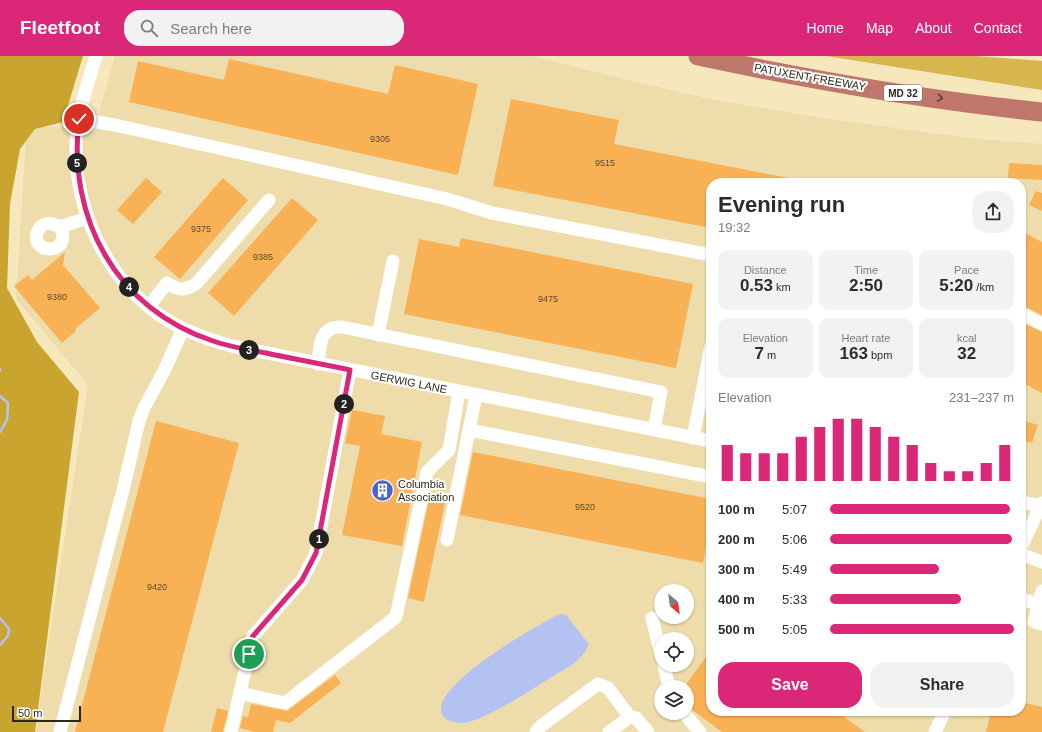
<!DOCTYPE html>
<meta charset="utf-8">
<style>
:root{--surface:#fff;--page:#f2f2f3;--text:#2b2b33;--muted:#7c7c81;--accent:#db2777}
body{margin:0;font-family:Helvetica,sans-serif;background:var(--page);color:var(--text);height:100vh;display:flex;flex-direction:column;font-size:15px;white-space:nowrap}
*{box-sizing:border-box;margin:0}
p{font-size:13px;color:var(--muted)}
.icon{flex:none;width:22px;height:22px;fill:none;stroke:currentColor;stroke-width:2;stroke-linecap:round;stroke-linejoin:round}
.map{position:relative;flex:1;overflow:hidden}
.drawer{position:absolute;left:706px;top:122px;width:320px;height:538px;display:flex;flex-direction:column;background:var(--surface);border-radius:16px;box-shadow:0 1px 3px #0004}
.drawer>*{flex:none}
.needle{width:26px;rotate:151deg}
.tools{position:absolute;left:654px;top:528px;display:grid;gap:8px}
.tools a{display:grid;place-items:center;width:40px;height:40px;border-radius:50%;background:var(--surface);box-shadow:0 1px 3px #0004;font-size:20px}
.scale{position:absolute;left:12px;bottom:10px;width:69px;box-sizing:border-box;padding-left:4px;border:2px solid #2d2717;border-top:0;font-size:11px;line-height:14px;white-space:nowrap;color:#2d2717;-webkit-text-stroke:3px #fff;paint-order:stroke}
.pin{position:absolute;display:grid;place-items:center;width:34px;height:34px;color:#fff;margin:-17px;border:2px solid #fff;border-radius:50%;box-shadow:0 1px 4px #0007}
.km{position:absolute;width:20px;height:20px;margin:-10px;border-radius:50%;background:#222;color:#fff;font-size:11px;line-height:20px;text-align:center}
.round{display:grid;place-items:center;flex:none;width:42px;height:42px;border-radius:16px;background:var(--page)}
.headline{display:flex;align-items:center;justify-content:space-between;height:68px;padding:0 12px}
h1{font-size:22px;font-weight:800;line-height:30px}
.figures{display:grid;grid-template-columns:repeat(3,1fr);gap:6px;height:68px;padding:4px 12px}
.figures div{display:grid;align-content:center;border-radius:10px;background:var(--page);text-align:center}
.figures b{font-size:17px;font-weight:800}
.figures small{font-size:11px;font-weight:400}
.figures p{font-size:11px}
.chart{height:112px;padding:8px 12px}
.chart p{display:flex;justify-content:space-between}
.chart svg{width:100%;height:72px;margin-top:4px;stroke:var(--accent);stroke-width:6}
.primary-button{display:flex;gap:8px;margin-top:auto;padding:8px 12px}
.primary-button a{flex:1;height:46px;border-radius:16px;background:var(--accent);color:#fff;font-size:16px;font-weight:800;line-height:46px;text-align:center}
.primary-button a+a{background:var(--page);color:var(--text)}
ul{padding:0 12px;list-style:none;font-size:13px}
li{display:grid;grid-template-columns:64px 48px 1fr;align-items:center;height:30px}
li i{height:10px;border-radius:5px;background:var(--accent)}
header{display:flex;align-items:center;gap:24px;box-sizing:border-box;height:56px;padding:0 20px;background:var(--accent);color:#fff}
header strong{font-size:19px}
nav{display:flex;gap:22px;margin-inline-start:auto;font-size:14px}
.search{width:280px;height:36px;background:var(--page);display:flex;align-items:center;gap:10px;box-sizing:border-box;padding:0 14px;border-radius:16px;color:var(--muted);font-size:15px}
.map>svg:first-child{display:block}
</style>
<header>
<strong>Fleetfoot</strong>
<div class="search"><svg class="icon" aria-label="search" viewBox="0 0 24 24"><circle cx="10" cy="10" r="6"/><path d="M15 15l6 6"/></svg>Search here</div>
<nav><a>Home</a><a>Map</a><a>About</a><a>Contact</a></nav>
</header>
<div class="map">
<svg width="1042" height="676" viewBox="0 0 1042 676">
<rect width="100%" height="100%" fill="#f6e7bc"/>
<path fill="#eda" fill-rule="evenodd" d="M115,0H533L623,23L714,44L822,62L978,83L1042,88V676H35L88,329L16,243L27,67L95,76L101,49ZM711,127H1021V655H711ZM661,535H687V561H661ZM661,583H687V609H661ZM661,631H687V657H661Z"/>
<path fill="#d7b54f" d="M826,0H975L1042,5V34Z"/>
<path fill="#c9a52f" d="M0,0H83L63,66L35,73L20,93L10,148L7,232L37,286L79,336L35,676H0Z"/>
<path fill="#b4c2f1" d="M560,558L566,559L588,587V590C586,594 583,599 580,602C572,610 561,615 552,621C532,633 485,665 463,667C458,667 450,666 446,663C414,638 542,566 560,558Z"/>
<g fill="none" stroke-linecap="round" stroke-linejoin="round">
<g stroke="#b4c2f1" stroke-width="2.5">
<path d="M0,313V315"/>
<path d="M0,340L8,347L7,364L0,376"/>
<path d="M0,562L9,573L8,580L0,589"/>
</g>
</g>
<g fill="#f8b154">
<path d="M229,3L388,38L395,9L478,28L458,119L129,46L138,5L224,24Z"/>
<path d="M511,43L619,64L614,88L794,123V127H711V172L493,130Z"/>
<path d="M1009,107L1042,109V124L1008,122Z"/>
<path d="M146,122L162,136L133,168L117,154Z"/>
<path d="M223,122L248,144L180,223L154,201Z"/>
<path d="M1036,135L1042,137V155L1029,149Z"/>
<path d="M292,142L318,164L234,260L208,237Z"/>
<path d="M1021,175L1042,186V259L1021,249Z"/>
<path d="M461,182L693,228L676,312L404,258L419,183L459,191Z"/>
<path d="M65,196L63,209L100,252L75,273L76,275L62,287L14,230L28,219L32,224Z"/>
<path d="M1021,266L1042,276V337L1021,326Z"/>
<path d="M352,354L385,360L381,378L422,386L402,490L342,479L360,390L345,387Z"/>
<path d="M1021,364L1038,369L1032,387L1021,384Z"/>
<path d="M156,365L239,387L163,676H75Z"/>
<path d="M473,396L711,443V467L703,507L460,459Z"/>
<path d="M430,439L446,442L424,546L408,542Z"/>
<path d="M711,594V655H836L865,676H722L687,650V627Z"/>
<path d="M335,619L341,627L290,667L276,664L273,676H254L240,672L243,660L248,661L251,648L287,655Z"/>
<path d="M1021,646L1042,651V676H986L991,655H1021Z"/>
<path d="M217,652L228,655L223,676H211Z"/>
</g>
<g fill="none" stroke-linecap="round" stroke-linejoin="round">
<g stroke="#fff" stroke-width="13">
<path d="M96,0C88,28 77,56 76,86C74,161 114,240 184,273C199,280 216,286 232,290L711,385"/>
<path d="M79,63L115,69L447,143L492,157L711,199"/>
<path d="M60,171C52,166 41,165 37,177C31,200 74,198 60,171L87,162"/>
<path d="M149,250L167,227C180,235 183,235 196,228L269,144"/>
<path d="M1021,257L1042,268"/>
<path d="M378,279L393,205"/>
<path d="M318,308C320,290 319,270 342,271L661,336L654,374"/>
<path d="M469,374L711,421"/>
<path d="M693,382L711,290"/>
<path d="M1021,446L1042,450"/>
<path d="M447,484L476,339"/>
<path d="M1021,491L1042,447"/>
<path d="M1021,498L1042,506"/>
<path d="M1021,543L1038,548L1042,535"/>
<path d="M1038,548L1034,566L1042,568"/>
<path d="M652,562L661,599"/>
<path d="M664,609L669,631"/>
<path d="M240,637L285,647L396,561L427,416L449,394L459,336"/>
<path d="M684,657L700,676"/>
<path d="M60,676L124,430L139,365L144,352L164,315L183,273"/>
<path d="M231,676L253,580L302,524L316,497L350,314"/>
<path d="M536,676L541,670L598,628L608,632L630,661L636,662L648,676"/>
<path d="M609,676L630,661"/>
<path d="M935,676L945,655"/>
</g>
<path stroke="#be776a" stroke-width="19" d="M698,0C811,24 927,44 1042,56"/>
</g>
<defs><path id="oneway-chevron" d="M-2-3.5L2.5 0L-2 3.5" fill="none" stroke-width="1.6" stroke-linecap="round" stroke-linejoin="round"/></defs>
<use stroke="#583f30" href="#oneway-chevron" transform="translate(940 42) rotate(8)"/>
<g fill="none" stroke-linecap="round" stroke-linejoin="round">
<defs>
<path id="route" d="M79,63C67,162 116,253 213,285C230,291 249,294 266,297C294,303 322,308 350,314L316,497L302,524L253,580L249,598"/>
</defs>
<use href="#route" stroke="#fff" stroke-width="8"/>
<use href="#route" stroke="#db2777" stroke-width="5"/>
</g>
<defs>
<symbol id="building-disc" viewBox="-11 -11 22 22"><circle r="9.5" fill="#4c62d6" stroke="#fff"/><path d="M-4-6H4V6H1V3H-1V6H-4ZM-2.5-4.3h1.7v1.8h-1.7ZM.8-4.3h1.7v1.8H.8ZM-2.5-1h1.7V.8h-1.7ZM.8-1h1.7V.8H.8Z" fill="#fff"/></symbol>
</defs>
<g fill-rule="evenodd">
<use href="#building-disc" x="370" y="422" width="25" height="25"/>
</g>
<g text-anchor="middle" stroke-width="4" stroke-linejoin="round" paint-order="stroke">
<g font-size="9" fill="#604a26">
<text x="380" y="86">9305</text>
<text x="605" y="110">9515</text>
<text x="201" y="176">9375</text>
<text x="263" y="204">9385</text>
<text x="57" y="244">9380</text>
<text x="548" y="246">9475</text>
<text x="585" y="454">9520</text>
<text x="157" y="534">9420</text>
</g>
<rect fill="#fff" stroke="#6c685d" stroke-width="1" x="884" y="29" width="38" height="16" rx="3"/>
<g font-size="10" font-weight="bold" fill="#2d2717">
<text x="903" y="41">MD 32</text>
</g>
<g font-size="11" fill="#2d2717" stroke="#fff">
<text transform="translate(810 21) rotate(10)" y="4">PATUXENT FREEWAY</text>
<text transform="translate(409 326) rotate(11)" y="4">GERWIG LANE</text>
</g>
<g font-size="11" fill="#2d2717" stroke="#fff" text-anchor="start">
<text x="398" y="432">Columbia<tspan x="398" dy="13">Association</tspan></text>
</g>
</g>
</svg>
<div class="tools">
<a><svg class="needle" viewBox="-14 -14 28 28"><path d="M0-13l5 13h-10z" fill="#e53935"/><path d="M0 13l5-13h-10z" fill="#7c7c81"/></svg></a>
<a><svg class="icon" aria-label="locate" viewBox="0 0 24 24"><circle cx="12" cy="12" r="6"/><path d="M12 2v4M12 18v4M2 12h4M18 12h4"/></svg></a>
<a><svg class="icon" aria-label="layers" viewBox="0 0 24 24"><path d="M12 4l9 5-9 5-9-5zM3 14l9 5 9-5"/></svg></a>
</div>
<div class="scale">50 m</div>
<div class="pin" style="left:249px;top:598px;background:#1e9e55"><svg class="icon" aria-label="arrive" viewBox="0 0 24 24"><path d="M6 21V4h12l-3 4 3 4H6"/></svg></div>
<div class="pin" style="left:79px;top:63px;background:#d93025"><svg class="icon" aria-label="check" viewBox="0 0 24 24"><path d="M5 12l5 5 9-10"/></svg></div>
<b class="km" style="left:319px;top:483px">1</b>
<b class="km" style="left:344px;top:348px">2</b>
<b class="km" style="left:249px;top:294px">3</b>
<b class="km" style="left:129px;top:231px">4</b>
<b class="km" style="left:77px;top:107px">5</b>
<section class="drawer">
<div class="headline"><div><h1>Evening run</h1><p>19:32</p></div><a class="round"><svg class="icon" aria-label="share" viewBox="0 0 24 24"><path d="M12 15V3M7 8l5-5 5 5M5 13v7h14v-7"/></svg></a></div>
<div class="figures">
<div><p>Distance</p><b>0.53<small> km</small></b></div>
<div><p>Time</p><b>2:50</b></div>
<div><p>Pace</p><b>5:20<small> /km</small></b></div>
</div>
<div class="figures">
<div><p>Elevation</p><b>7<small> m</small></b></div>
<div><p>Heart rate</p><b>163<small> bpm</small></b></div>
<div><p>kcal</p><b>32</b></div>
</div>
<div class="chart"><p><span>Elevation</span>231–237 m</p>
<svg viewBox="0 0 160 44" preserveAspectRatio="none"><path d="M5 44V22M15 44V27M25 44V27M35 44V27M45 44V17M55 44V11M65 44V6M75 44V6M85 44V11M95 44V17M105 44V22M115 44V33M125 44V38M135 44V38M145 44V33M155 44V22"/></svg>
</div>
<ul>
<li><b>100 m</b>5:07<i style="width:98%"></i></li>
<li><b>200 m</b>5:06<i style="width:99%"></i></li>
<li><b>300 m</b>5:49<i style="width:59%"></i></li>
<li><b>400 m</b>5:33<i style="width:71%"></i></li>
<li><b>500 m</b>5:05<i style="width:100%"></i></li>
</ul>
<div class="primary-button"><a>Save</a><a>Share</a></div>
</section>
</div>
